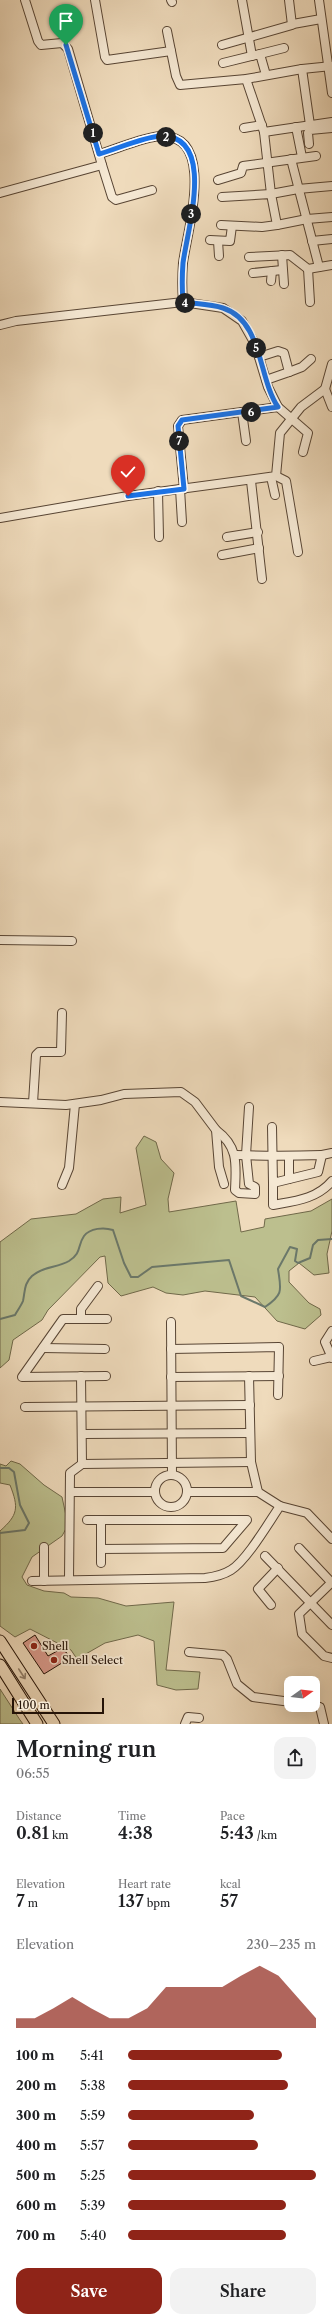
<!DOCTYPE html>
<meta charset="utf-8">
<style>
:root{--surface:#fff;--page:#f2f2f2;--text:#202124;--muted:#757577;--accent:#8f2418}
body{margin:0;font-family:"Libre Caslon Text",serif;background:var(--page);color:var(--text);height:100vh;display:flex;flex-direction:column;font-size:15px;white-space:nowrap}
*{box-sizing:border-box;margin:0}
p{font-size:13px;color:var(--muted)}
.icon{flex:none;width:22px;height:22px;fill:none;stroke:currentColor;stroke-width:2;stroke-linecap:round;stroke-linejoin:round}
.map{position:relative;height:1724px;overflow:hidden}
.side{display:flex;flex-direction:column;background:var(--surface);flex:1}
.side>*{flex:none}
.needle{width:26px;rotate:75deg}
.buttons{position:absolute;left:284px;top:1676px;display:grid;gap:8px}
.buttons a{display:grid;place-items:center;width:36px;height:36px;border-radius:8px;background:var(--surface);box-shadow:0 4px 16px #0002;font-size:20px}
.scale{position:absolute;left:12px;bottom:10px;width:92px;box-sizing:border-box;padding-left:4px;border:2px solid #251307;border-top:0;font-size:11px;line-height:14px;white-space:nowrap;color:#251307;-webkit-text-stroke:3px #f5e8d3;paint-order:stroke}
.pin{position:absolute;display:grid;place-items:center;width:34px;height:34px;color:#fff;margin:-41px -17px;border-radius:50% 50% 50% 0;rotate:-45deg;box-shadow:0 0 4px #0007}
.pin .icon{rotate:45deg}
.km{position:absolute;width:20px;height:20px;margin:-10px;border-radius:50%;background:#222;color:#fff;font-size:11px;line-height:20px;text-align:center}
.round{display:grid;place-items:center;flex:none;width:42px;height:42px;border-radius:12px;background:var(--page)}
.head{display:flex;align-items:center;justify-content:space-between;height:68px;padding:0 16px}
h1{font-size:22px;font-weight:600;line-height:30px}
.stats{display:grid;grid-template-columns:repeat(3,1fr);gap:6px;height:68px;padding:4px 16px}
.stats div{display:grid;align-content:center}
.stats b{font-size:17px;font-weight:600}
.stats small{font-size:11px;font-weight:400}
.stats p{font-size:11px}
.chart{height:112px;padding:8px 16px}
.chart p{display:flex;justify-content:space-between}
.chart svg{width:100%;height:72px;margin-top:4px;fill:var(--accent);opacity:.7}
.cta{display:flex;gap:8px;margin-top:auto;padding:8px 16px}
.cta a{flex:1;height:46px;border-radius:12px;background:var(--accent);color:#fff;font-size:16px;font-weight:600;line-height:46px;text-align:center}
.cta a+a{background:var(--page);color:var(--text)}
ul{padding:0 16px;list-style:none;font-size:13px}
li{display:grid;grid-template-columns:64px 48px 1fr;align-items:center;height:30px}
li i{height:10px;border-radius:5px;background:var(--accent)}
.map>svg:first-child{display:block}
</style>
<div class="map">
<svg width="332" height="1724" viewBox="0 0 332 1724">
<rect width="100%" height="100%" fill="#efdbbc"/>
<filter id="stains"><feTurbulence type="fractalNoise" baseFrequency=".005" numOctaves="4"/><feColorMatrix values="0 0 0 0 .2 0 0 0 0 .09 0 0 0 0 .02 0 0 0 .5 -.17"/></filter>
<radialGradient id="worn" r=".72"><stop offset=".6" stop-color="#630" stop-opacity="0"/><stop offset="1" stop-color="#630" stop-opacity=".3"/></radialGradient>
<g fill="#bcbf8e" stroke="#70694a">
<path d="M144,1136L156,1142L161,1159L174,1173L168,1199L169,1212L236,1201L241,1232L264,1227L265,1219L311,1211L332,1199V1231L327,1254L329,1273L314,1275L299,1263L289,1271V1282L309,1303L320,1309L321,1315L305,1329L277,1321L255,1297L205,1291L183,1295L166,1293L153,1287L121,1296L108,1283L105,1256L100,1257L48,1310L42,1320L13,1340L9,1360L0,1368V1242L31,1219L76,1214L103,1199L121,1197L120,1213L146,1205L136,1148Z"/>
<path d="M11,1461L20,1464L44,1485L62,1497L68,1525L62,1536L32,1557L22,1577L27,1585L44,1591L64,1593L71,1597L98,1598L126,1606L174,1602L166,1670L200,1672L198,1689L176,1690L157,1685L154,1641L138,1635L105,1643L77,1659L71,1650L30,1629L15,1637L0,1626V1531C18,1515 19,1508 10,1485L0,1483V1464L6,1466Z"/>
<path d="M0,1689L20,1720L23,1724H0Z"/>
</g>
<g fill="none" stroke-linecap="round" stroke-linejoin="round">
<g stroke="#6b786a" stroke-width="2">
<path d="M0,1319L15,1315C17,1311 21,1306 23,1301C25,1292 24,1283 32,1276C43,1266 57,1268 69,1261C82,1253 77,1246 84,1236C90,1228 104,1227 113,1230L124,1263L131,1277H138L152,1267L229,1260L241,1296L265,1307C284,1294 281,1290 278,1269L290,1247L297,1249L295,1261L298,1263L310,1258L313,1245L318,1240L332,1239"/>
<path d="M0,1468H9L14,1472L20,1505L29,1523L25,1530L0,1533"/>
</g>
</g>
<path fill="#da9b8d" stroke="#251307" d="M35,1635L48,1656L61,1649L67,1653L70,1658L44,1674L23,1643Z"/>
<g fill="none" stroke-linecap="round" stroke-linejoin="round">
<defs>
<g id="minor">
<path d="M95,0L105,57L107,60L171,51"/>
<path d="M171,0L172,2"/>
<path d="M242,0L252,56"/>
<path d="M319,0L332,93"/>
<path d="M293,24L321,19"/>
<path d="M167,31L176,76L180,85L246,79L302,69L310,125"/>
<path d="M222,45L292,25L289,0"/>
<path d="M260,54L284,48"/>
<path d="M223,63L260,54L266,75"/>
<path d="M302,69L332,66"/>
<path d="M246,79L264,132L271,194L298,189L332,186"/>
<path d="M296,127L302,157"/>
<path d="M244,128L262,125"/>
<path d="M264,132L332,122"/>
<path d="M309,144L308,133L310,130L332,128"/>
<path d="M99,154C117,149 143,137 161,136C217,135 187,231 183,263C182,276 182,289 183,302"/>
<path d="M291,159L319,267"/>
<path d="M102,165L112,197L116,200L152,190"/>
<path d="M218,180L241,173L243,166L316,156"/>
<path d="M0,193L102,165L68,49L62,43L41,45L38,41L25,0"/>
<path d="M221,225L262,227L277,225L271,194L222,197"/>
<path d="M277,225L307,219L332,217"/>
<path d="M210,240L230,241L232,226"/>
<path d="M218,241L219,256"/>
<path d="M312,241L332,239"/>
<path d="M282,255L284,284"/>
<path d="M249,257L290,255L308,269L332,265"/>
<path d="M308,269L310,302"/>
<path d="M253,273L282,270"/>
<path d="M271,281L272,271"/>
<path d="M0,325L16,321L183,302L223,308L242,321L255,344L268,387L278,407"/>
<path d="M259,357L278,351L284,353L289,372L266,380"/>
<path d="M289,372L302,367L311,359"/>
<path d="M325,389L332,407"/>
<path d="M242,412L246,441"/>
<path d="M276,476L286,481L298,552"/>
<path d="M271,477L275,495"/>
<path d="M251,481L262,579"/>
<path d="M180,489L182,522"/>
<path d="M184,489L178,426L182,420L278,407L308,433L303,452"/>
<path d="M158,491L159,537"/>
<path d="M0,518L128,496L276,476L280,433L301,407L325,389L332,364"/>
<path d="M227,537L258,532"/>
<path d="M222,555L259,548"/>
<path d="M0,940L72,941"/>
<path d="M0,1102L66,1105L101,1100L124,1094L181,1092L195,1102L216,1130L219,1167L224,1184"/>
<path d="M33,1103L36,1055L39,1052H61L62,1013"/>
<path d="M216,1130C239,1147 236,1165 235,1190L239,1193L255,1194V1187L249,1184L246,1155L249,1107"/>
<path d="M236,1155C264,1156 293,1156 322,1155L318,1172L273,1183L272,1127"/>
<path d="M322,1155L332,1153"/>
<path d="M289,1156V1179"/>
<path d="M273,1183V1205C295,1201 317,1199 332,1181"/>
<path d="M62,1185L69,1168L75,1104"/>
<path d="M81,1319V1309L98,1286"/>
<path d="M171,1322L172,1475"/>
<path d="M332,1331L325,1342L332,1358"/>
<path d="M43,1348L105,1349"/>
<path d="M171,1349L279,1347L278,1395"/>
<path d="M314,1361L331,1357"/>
<path d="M106,1376L22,1377L63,1319H107"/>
<path d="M249,1376L251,1462L258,1492L280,1506"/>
<path d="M171,1377L279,1376"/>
<path d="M25,1407L250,1405"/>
<path d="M82,1434L250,1433"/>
<path d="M82,1464L251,1462"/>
<circle cx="171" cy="1491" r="16"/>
<path d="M70,1492H155"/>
<path d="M188,1492H258"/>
<path d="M87,1520H247L223,1548L101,1549"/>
<path d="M101,1520V1563"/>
<path d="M44,1547V1581"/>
<path d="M299,1548L332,1583"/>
<path d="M265,1556L332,1625"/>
<path d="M69,1580L70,1473L82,1464L81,1376"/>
<path d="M32,1581L205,1578C214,1577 223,1575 231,1570C247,1560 269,1522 280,1506L307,1513L332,1539"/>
<path d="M332,1582L299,1614L302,1634L324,1656L332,1658"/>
<path d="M271,1605L258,1589L278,1568"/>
<path d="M189,1652L223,1655L227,1659L237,1684L253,1697L291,1702"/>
<path d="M313,1705L320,1707L324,1724"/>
<path d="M185,1724L188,1717L199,1718"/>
</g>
<g id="major">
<path d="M0,1641L54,1724"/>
<path d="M0,1665L37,1724"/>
</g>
</defs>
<use href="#minor" stroke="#584534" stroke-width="10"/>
<use href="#major" stroke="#251307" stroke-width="13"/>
<use href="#minor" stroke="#f5e8d3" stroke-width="8"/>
<use href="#major" stroke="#efdbbc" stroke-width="11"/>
</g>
<defs><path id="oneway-shaft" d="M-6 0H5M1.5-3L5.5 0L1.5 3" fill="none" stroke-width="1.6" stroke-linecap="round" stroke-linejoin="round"/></defs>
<use stroke="#94816b" href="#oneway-shaft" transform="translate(22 1674) rotate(57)"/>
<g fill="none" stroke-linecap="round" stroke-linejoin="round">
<defs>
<path id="route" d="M66,45L99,154C117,149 143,137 161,136C217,135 187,231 183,263C182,276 182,289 183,302C196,304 210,304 223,308C263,321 258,378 278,407L182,420L178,426L184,489L128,496"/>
</defs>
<use href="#route" stroke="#fff" stroke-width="8"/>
<use href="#route" stroke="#1a73e8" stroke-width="5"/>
</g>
<g fill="#8f2418" stroke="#f5e8d3" stroke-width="1.5">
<circle cx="34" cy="1646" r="4"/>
<circle cx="54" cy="1660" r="4"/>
</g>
<g text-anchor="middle" stroke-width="3.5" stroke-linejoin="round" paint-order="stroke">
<g font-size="11" fill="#251307" stroke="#f5e8d3" text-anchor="start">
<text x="42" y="1650">Shell</text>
<text x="62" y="1664">Shell Select</text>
</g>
</g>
<rect width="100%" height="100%" filter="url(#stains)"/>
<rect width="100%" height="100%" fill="url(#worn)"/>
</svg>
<div class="buttons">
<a><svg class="needle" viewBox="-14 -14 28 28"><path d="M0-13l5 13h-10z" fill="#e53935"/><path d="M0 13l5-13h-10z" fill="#757577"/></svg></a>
</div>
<div class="scale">100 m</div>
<div class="pin" style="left:66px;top:45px;background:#1e9e55"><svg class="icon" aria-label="arrive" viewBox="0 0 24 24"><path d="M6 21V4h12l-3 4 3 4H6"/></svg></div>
<div class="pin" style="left:128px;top:496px;background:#d93025"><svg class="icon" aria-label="check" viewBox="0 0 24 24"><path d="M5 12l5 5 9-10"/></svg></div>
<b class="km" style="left:93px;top:133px">1</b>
<b class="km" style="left:166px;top:137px">2</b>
<b class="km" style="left:191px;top:214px">3</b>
<b class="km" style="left:185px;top:303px">4</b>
<b class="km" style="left:256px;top:348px">5</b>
<b class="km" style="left:251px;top:412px">6</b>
<b class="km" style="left:179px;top:441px">7</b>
</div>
<section class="side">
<div class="head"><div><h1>Morning run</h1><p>06:55</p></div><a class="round"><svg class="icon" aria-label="share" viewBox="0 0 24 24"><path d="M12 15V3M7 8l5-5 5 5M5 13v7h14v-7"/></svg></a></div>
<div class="stats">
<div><p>Distance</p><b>0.81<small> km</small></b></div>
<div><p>Time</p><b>4:38</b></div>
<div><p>Pace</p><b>5:43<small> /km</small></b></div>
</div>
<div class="stats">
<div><p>Elevation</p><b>7<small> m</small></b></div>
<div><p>Heart rate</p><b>137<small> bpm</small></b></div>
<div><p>kcal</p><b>57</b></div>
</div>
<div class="chart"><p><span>Elevation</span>230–235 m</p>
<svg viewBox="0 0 160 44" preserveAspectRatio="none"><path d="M0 44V38L10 38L20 32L30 25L40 32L50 38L60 38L70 32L80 19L90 19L100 19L110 19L120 12L130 6L140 12L150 25L160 38V44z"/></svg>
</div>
<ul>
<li><b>100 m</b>5:41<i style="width:82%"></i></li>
<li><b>200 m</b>5:38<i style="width:85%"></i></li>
<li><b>300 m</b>5:59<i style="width:67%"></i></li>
<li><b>400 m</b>5:57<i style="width:69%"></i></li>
<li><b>500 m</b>5:25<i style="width:100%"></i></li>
<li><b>600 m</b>5:39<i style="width:84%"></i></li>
<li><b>700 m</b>5:40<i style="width:84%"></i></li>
</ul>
<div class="cta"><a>Save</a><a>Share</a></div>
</section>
